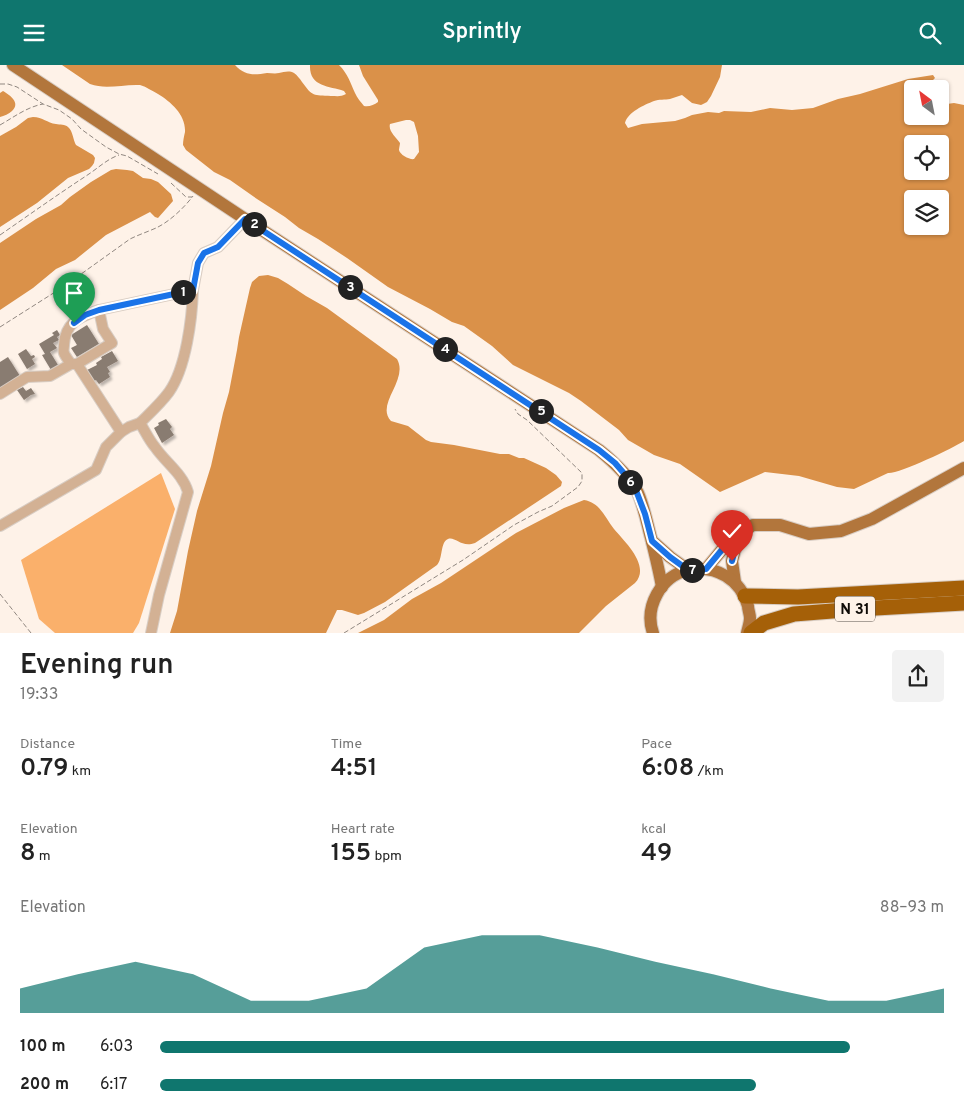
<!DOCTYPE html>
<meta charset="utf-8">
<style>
:root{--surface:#fff;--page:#f2f2f2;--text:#222;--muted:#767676;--accent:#0f766e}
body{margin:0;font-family:Overpass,sans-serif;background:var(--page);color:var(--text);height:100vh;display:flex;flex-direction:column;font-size:19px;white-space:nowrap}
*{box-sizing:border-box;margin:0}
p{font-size:16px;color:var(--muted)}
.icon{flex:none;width:28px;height:28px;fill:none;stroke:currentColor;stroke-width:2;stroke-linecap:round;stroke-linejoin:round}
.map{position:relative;height:568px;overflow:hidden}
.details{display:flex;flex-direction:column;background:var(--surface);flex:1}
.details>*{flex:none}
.needle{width:32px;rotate:328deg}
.tools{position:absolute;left:904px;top:15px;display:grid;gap:10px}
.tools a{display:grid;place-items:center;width:45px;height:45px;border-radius:5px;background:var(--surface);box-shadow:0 1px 4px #0004;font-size:25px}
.pin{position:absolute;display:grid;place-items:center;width:42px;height:42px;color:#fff;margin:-51px -21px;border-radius:50% 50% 50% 0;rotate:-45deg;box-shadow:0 0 5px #0007}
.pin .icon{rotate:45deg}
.km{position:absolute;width:25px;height:25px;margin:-12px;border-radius:50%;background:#222;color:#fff;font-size:14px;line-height:25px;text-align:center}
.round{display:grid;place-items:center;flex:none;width:52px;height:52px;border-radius:5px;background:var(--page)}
.headline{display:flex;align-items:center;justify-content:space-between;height:85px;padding:0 20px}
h1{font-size:28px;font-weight:600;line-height:38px}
.figures{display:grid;grid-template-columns:repeat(3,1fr);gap:8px;height:85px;padding:5px 20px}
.figures div{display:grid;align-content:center}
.figures b{font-size:25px;font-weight:600}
.figures small{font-size:14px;font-weight:400}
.figures p{font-size:14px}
.chart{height:140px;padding:10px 20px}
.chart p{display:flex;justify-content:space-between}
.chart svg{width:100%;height:90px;margin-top:5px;fill:var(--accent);opacity:.7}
ul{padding:0 20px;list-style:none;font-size:16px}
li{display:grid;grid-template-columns:80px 60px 1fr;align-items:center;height:38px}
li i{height:12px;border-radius:6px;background:var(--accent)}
header{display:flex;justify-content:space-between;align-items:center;height:65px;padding:0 20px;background:var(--accent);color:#fff;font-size:22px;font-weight:600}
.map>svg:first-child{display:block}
</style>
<header><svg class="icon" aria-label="menu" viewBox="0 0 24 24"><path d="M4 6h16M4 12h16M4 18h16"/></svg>Sprintly<svg class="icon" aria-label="search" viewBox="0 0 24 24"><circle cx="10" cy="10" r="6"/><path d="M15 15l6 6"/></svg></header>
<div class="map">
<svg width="964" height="568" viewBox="0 0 964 568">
<defs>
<filter id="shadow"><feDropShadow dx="2.5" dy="2.5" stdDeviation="1" flood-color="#0004"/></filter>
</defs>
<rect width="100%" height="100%" fill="#fef2e8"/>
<path fill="#fab06b" d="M161,408L175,444L139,558L133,568H55L39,554L21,495Z"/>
<g fill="#da9149" fill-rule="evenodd">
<path d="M62,0H235C245,11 254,10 267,8C271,8 275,9 279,8C284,7 289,5 294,8C297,10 300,14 302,17C313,32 313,30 331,31C337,31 341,32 346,29L344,26C329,21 309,22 310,0H339C348,9 350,17 355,28C357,33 361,37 364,41C369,42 374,40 378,37V35L363,11L359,0H722L720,12L711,31L707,37L701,40L692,38L682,30C678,31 674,33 670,34C665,35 659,34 654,36C644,40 628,47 625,58L628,63L642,59L675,56L685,53L692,50L708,47L719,48L724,46L751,47L770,43L792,45L813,43L838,34L860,29L908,14L933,10L935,13L924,24H912V51H940V40L954,38L964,40V376C953,383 899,409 888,408L854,424L837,422L799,411L765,407L720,427L680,399L654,390L628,375L619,365L581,336L569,328L513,300L492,281L464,261L452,257L430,244L388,222L347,193L318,174L299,163L285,152L257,134L230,115L214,107L186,85L183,80C183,76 184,71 185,67C186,50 171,37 158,29C152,26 147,22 140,20C123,19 106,25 90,19ZM406,55H410L414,57L418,71L419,87L414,94C410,95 400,90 399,85C399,84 400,79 400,78C396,72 388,66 390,59ZM912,79H940V106H912ZM912,134H940V161H912Z"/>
<path d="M3,26C10,30 21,38 12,46C9,49 4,51 0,52V28Z"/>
<path d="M33,52C43,52 47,58 56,59C60,60 65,59 68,62C73,66 73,75 76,80L93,90L95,93L94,98L92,101L89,104L68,113L37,138L0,162V71L16,62L28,53Z"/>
<path d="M116,104L127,105L133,106L143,113L151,114L158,117L171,129L173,136L158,153L155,152L150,147L106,170L75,195L56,204L33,223L0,245V178L36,154L61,140L70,132L91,117L111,105Z"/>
<path d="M268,210L278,213L288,219L306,231L327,243L397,294C409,315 375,339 391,356L408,361L426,375L431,377L454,380L500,389H509L519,393H524L546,403L556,410L562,417L561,421L475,478C461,483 455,471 448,474C440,477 443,494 437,500L385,537L364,548L358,550L342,545H337L326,568H170L177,546L188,486L197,446L211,401L223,348L229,327L237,285L239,272L250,223L252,217L259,211Z"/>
<path d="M584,435C601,438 605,453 614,464C625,477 651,501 635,518L606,541L579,568H358L384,555L412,534L441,518L516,468L564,443Z"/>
</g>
<g fill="#897c71" filter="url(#shadow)">
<path d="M87,260L99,279L77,292L71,283L77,280L71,270Z"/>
<path d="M57,265L60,270L57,272L59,275L53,278L57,283L50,287L58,300L51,305L42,290L45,289L39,279L54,270L52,268Z"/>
<path d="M26,284L31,291L34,290L35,292L32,294L35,299L27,304L18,289Z"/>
<path d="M112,286L118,296L107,302L110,307L108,308L110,312L99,319L96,315L94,316L87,305L97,300L96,298L102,294L101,292Z"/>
<path d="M8,292L20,311L0,323V297Z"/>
<path d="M23,322L26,326L31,323L35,329L31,330L24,335L17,325Z"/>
<path d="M166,354L172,362L170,364L174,370L162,378L154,363L159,360L158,358Z"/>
</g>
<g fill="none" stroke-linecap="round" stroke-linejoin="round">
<defs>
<g id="minor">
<path d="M71,299C69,296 65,291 64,288C63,285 64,283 64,280C65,257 80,252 99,245L193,225L198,198L204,188L218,182L245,154"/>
<path d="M0,329L27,312L50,311L71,299H77L112,278L103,264L99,245"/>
<path d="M121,367L129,362L140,358"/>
<path d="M0,461L96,405L106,382L121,367L77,299"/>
<path d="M151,568L159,530L188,427C183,409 165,397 155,382C149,375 145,366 140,358C150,348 161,338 169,327C186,303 192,254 193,225"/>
</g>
<g id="major">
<path d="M13,0L245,154L599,385C614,397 629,411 638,428C644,442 647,458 651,473C655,489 659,505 662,522"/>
<path d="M652,476L670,492L688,505"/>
<path d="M706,504L730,475L753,460H780L809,469L841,466L872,454L964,403"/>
<path d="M735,517L732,496L735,484L743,467"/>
<path d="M653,568C644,542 661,511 688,505C716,499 741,515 748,541C748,545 750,549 750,553C750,558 748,563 747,568"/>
</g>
<g id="highway">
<path d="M745,531L798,532L964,523"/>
<path d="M751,568L764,558L794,549L858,544L964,538"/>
</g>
</defs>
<use href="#minor" stroke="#d8cdc4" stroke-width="12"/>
<use href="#major" stroke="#d8cdc4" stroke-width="14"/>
<use href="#highway" stroke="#d8cdc4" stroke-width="17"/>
<g stroke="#908780" stroke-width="1" stroke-dasharray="5 2.5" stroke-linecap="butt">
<path d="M0,19H8L17,22L43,39L59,45L72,54L81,64L106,82L119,89L127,91L158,109"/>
<path d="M0,60C14,52 27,42 43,39"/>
<path d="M171,118L186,132H192"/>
<path d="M0,170C29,150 57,130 86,111C97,104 107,94 119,90"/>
<path d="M0,262L63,222L130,174C138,170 147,167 156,163C169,157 184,143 193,131"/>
<path d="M0,529L31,568"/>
<path d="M344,568L463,495L514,460L538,447L552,441L578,422L582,416V408L527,355L518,349L515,344"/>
</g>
<use href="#minor" stroke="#d3b194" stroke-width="10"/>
<use href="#major" stroke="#b2763c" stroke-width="12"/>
<use href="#highway" stroke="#a56008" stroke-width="15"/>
</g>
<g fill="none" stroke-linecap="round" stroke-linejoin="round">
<defs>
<path id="route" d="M74,258L85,250L99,245L193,225L198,198L204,188L218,182L245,154L599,385L615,398L628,413L637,428L645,449L652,476L670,492L688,505L706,504L730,475L744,466L735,484L732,496"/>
</defs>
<use href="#route" stroke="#fff" stroke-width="10"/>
<use href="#route" stroke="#1a73e8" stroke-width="6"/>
</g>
<g text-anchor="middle" stroke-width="4" stroke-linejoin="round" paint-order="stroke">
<rect fill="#fef2e8" stroke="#57504a" stroke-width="1" x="835" y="531.5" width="40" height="25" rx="4"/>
<g font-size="15" font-weight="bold" fill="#0f0b07">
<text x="855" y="549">N 31</text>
</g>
</g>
</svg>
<div class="tools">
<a><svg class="needle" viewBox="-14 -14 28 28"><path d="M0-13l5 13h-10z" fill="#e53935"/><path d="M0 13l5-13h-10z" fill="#767676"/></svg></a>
<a><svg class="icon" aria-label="locate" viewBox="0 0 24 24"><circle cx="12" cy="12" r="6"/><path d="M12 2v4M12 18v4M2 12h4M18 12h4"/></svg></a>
<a><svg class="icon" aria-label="layers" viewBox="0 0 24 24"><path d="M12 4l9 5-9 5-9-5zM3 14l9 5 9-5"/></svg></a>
</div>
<div class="pin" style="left:74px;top:258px;background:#1e9e55"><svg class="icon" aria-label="arrive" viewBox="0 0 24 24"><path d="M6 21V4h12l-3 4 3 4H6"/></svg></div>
<div class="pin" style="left:732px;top:496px;background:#d93025"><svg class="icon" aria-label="check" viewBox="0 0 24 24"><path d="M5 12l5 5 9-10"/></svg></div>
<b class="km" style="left:183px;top:227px">1</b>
<b class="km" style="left:254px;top:159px">2</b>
<b class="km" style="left:350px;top:222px">3</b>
<b class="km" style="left:445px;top:284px">4</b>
<b class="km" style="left:541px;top:346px">5</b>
<b class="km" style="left:630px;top:417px">6</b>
<b class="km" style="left:692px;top:505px">7</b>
</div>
<section class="details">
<div class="headline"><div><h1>Evening run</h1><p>19:33</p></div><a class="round"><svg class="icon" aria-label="share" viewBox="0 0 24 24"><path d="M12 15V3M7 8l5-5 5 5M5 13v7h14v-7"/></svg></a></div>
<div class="figures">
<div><p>Distance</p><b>0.79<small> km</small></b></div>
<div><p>Time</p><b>4:51</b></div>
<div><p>Pace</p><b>6:08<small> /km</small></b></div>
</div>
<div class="figures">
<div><p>Elevation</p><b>8<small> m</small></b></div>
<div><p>Heart rate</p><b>155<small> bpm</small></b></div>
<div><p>kcal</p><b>49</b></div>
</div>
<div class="chart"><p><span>Elevation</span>88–93 m</p>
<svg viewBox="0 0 160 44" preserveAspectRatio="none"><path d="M0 44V32L10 25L20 19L30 25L40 38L50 38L60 32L70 12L80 6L90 6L100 12L110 19L120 25L130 32L140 38L150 38L160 32V44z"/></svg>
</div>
<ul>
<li><b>100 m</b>6:03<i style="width:88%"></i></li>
<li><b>200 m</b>6:17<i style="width:76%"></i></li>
</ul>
</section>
